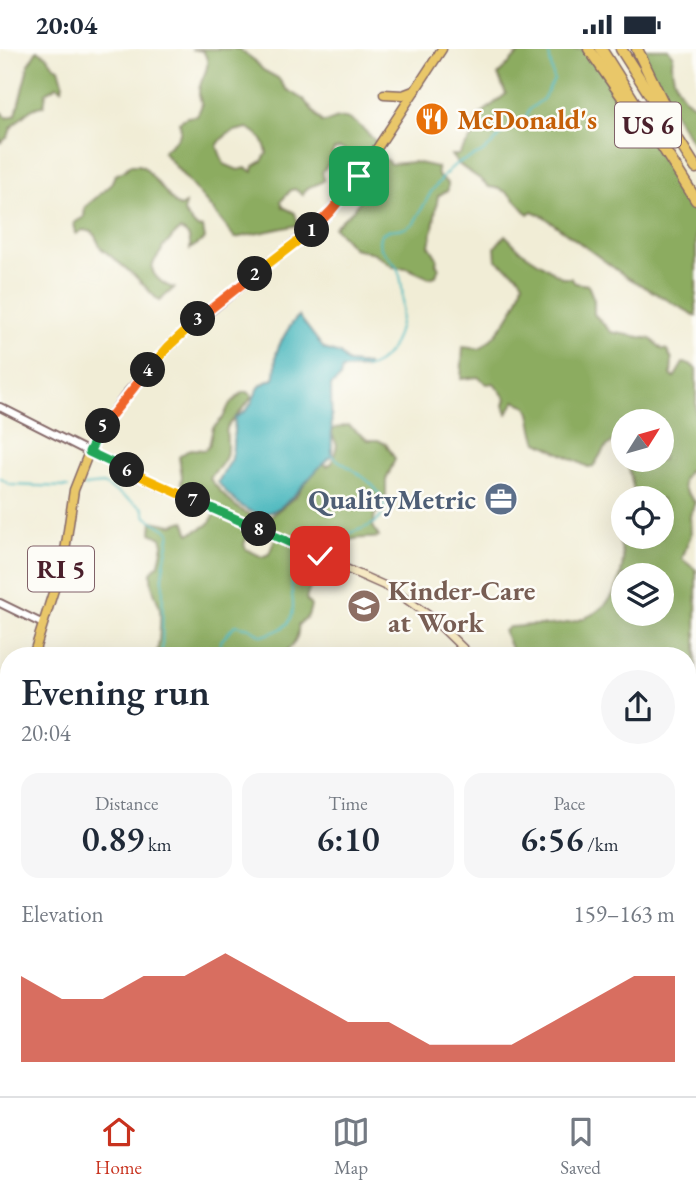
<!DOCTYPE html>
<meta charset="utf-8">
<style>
:root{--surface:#fff;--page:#f6f6f7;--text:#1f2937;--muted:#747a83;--line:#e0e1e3;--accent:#c8321e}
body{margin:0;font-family:"EB Garamond",serif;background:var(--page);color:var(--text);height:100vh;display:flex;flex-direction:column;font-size:26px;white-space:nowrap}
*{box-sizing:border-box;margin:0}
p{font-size:23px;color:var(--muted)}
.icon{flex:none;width:38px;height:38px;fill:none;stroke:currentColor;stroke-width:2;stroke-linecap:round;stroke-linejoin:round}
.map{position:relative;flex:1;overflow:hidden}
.side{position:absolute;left:0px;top:598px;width:696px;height:450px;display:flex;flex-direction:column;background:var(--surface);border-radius:28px 28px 0 0;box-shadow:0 7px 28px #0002}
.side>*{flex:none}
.needle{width:46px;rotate:53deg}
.controls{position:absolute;left:611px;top:360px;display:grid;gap:14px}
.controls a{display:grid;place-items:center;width:63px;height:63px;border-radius:50%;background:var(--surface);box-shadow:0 7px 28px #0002;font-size:35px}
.pin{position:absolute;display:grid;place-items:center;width:60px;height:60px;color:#fff;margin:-30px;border-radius:14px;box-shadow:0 4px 10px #0006}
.km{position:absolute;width:35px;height:35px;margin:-18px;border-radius:50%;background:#222;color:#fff;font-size:19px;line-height:35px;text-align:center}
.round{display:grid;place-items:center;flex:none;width:74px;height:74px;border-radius:37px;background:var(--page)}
.head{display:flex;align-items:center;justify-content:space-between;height:119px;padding:0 21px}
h1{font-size:38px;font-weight:600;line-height:52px}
.figures{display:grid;grid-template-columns:repeat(3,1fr);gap:10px;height:119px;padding:7px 21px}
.figures div{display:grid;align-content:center;border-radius:18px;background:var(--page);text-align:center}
.figures b{font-size:35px;font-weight:600}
.figures small{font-size:19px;font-weight:400}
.figures p{font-size:19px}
.chart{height:196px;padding:14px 21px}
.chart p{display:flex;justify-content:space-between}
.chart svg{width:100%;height:126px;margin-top:7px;fill:var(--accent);opacity:.7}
.status{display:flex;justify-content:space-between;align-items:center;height:49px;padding:0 35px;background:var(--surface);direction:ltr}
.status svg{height:19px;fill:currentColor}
.menu{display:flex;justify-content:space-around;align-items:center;height:98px;border-top:2px solid var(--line);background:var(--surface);font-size:19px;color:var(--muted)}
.menu a{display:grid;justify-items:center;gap:4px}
.menu .current{color:var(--accent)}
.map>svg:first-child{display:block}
</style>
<div class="status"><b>20:04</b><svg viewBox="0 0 49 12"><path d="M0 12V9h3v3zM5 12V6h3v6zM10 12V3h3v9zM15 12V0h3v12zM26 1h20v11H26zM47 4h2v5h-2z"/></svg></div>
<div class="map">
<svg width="696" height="1047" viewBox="0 0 696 1047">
<rect width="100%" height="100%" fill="#fdfcf7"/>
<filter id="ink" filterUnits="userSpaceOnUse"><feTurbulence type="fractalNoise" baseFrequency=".0143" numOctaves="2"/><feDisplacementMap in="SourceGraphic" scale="14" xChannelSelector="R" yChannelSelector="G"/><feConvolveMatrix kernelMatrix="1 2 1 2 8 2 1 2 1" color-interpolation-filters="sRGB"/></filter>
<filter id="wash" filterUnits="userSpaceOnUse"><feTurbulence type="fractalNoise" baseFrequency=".00686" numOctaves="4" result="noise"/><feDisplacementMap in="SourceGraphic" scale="28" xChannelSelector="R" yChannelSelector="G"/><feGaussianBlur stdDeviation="1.57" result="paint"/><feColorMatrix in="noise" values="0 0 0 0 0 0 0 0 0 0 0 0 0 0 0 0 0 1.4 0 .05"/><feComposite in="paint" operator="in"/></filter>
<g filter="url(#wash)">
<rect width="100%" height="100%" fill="#f1edd6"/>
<path fill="#b1c76c" stroke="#7e734c" stroke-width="2" d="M520,1040H611L603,1047H517Z"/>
<g fill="#8cac60" stroke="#6b6646" stroke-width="2" fill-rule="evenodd">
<path d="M191,0H239L254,11L263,21L278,29L286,40L304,51L322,73C330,74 332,70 339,69C355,66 368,87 379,95L366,115L341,99L334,100L328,116L322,123L324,131C317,138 306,135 303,146L295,140L291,141L281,152L283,158L295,164L298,176L235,189L212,160L163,103C171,94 186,88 179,73L187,68L197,67L202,56C201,52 199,49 199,45C198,28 215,20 203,2ZM248,79C260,86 264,91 267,104L262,112L254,117L253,123L246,119L238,121L224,115L217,97C225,83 234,82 248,79Z"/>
<path d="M523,0H588L696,158V267L625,227L543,167L532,162L528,165C517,153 507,138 489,138C478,125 460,121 451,106H458L474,86L477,68L506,45L498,26Z"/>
<path d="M640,0H668L673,7C669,25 679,49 696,57V100L650,25Z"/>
<path d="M37,1L47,7L54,17L59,19L63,33L62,40L57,37L46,44L44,57C31,57 20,70 11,79C7,91 10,86 0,94V62L7,69L16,66L29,14Z"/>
<path d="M386,110L390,115L414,113L437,118L438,127L448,134V141L438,147C435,164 434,180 429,196L437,209L436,215L439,218L436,227L429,229L407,219L393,218L374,204L353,199L334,178L353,161L371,136L374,127L382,121L383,111Z"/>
<path d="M130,116H139L145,119L176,156L180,158L185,155L184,164L196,178L203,179L205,190L190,200C191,192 190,184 180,181C172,186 170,193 163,198C161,205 157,207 154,213C147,225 165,237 174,239L159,252L135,227L101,199L93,183L83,181L76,185L74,174L84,168L85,158L110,137L115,126L124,122Z"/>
<path d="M505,186L521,202L563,229H571L575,234L588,236L594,251V265L611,283L651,290L662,300L667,301L672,311L671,326L674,329L683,314L690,315L696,320V420L694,424L688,422L683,432L684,440L695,453L690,467L691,486L682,510L696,521V813L688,804V748L691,735L688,728V607H514L504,582L509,578C518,578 526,576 536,576C581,577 619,564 623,511C624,503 620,498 619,490C619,486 621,479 621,474L623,488H662V450H636L627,412L662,411V373H623V384L604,400L593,418H588L538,393C530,382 534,369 527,357L515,352L507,365L504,356L506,350L494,334L487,335L478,328L461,330L463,298L480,300C499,285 519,258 523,233L518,226L496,211L495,198ZM623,527H662V565H623Z"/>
<path d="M243,343H248L252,347C247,358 228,374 227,379C225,385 229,396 226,407C223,417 214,421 210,430C224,447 245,474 271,467L296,447L314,420L323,414L327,417L332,414L337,396L332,385L333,380L348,376L368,391H378L386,395L395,410L386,431V449L382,450L379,454L381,461L375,464L373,477L379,488C370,490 360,488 351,491C337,496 336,510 329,521C321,534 312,528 306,550L311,557L308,567L298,576C300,592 287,607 270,607C263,604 259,596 248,600L245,607H156C159,599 162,564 159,556C155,546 150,534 151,523L159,515L163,495L161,489L151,484L152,472L172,476L184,472L189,485L208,476L217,462L180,445L182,427L179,408L190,400L205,401L209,397L213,379L223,369L229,356ZM252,477L276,487L269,505L262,508L246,500L244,495Z"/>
<path d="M688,845L696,848V902L688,913Z"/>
<path d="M391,1040H520L517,1047H389Z"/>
<path d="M611,1040H636L632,1047H603Z"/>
</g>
<path fill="#48b7bd" stroke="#496b74" stroke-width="2" d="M299,267L324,300L340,305L348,314L367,316V319L342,320L340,329L331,337L332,406C291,442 270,502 218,433L232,410L235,369C240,366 246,363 249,358C258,344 254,336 274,330C277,321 275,316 276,307C277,297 291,273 299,267Z"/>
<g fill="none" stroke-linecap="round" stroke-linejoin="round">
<g stroke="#48b7bd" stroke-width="2">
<path d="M366,319C401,312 409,249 398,221C393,206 373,203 381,185L389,181L406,179L414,174L431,143L448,122L456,115L481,104L492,96L503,83L522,75L530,60L543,50L554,31L548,0"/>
<path d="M0,429L10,436L68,438"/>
<path d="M84,437L103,435L143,459L146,468L170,483L163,521L162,607"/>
<path d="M322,503C330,497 336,491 345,486C361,479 382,477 385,458C377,430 351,422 331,406"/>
<path d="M216,607L221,592L235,576L250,579L262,587C279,582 294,577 293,556C293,549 291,541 292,534C294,523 305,516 313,509"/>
<path d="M0,998L9,1002"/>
</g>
</g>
</g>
<g filter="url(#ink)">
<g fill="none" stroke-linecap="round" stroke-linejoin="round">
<defs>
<g id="tertiary">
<path d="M0,358L89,403"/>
<path d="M0,554L43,575"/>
<path d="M0,681L9,687"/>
<path d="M210,1040L215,1047"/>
</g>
<g id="secondary">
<path d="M89,403L153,434L392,540L431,568L471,607"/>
<path d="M688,804L696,813"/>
</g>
<g id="primary">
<path d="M384,45L403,46L416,41"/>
<path d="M33,607L64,509L74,441L89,403L106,373L128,343L177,289L326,168L359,127L442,0"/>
<path d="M0,813L9,775"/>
</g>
<g id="motorway">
<path d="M589,0L637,69"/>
<path d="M601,0L696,151"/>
<path d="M621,0L696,119"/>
<path d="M637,0L665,58"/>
</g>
</defs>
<use href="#tertiary" stroke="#846767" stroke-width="10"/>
<use href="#secondary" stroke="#846767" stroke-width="10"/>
<use href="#primary" stroke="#846767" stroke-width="11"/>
<use href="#motorway" stroke="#846767" stroke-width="13"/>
<use href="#tertiary" stroke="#fff" stroke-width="6"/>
<use href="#secondary" stroke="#f6e9c3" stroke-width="7"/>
<use href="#primary" stroke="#e9c769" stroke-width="8"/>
<use href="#motorway" stroke="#e9c769" stroke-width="10"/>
</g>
</g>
<g fill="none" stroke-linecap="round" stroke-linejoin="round" filter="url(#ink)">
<defs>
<path id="split-1" d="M312,181L331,162L359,127"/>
<path id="split-2" d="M255,225L312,181"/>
<path id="split-3" d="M198,270L255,225"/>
<path id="split-4" d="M148,321L169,297L198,270"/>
<path id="split-5" d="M103,377L148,321"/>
<path id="split-6" d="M103,377L89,403L127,421"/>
<path id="split-7" d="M127,421L193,451"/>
<path id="split-8" d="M193,451L259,480"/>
<path id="split-9" d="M259,480L320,507"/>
</defs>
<use href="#split-1" stroke="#fff" stroke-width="14"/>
<use href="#split-2" stroke="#fff" stroke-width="14"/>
<use href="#split-3" stroke="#fff" stroke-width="14"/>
<use href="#split-4" stroke="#fff" stroke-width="14"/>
<use href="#split-5" stroke="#fff" stroke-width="14"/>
<use href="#split-6" stroke="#fff" stroke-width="14"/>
<use href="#split-7" stroke="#fff" stroke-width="14"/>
<use href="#split-8" stroke="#fff" stroke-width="14"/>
<use href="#split-9" stroke="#fff" stroke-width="14"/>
<use href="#split-1" stroke="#f0652b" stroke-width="9"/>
<use href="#split-2" stroke="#f5b400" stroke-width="9"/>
<use href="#split-3" stroke="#f0652b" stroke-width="9"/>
<use href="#split-4" stroke="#f5b400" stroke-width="9"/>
<use href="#split-5" stroke="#f0652b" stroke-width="9"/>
<use href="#split-6" stroke="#22a559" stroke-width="9"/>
<use href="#split-7" stroke="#f5b400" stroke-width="9"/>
<use href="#split-8" stroke="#22a559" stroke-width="9"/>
<use href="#split-9" stroke="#22a559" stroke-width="9"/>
</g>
<defs>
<symbol id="restaurant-disc" viewBox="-11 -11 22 22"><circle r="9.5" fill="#e8710a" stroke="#fdfcf7"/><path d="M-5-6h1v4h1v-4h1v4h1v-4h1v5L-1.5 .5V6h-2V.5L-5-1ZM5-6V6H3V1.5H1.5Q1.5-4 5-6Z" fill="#fff"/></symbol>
<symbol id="office-disc" viewBox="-11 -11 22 22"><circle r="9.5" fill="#5c6f8a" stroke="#fdfcf7"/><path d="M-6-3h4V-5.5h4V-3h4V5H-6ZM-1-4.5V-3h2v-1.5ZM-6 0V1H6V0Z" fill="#fff"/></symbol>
<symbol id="school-disc" viewBox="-11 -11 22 22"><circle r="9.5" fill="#8d6e63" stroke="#fdfcf7"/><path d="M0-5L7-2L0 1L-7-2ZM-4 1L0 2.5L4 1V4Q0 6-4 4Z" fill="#fff"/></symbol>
</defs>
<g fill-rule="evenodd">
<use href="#restaurant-disc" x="413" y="51" width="38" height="38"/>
<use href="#office-disc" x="482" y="431" width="38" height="38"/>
<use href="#school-disc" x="345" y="538" width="38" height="38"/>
</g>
<g text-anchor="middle" stroke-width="5" stroke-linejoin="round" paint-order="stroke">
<g fill="#fdfcf7" stroke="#806168" stroke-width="2">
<rect x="615" y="53.5" width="66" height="45" rx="5"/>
<rect x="28" y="497.5" width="66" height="45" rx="5"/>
</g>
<g font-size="26" font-weight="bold" fill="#4a1f2b">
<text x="648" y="85">US 6</text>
<text x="61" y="529">RI 5</text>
</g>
<g font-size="28" font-weight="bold" fill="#c56008" stroke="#fdfcf7" text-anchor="start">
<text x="457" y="80">McDonald's</text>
</g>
<g font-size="28" font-weight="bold" fill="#4e5e75" stroke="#fdfcf7" text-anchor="end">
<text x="476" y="460">QualityMetric</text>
</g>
<g font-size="28" font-weight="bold" fill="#785e54" stroke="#fdfcf7" text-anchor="start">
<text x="388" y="551">Kinder-Care<tspan x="388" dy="32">at Work</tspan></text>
</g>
</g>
</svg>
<div class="controls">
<a><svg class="needle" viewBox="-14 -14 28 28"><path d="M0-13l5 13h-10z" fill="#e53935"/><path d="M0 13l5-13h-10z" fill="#747a83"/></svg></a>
<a><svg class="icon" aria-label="locate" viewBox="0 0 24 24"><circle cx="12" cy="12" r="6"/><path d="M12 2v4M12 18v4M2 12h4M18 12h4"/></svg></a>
<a><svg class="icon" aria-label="layers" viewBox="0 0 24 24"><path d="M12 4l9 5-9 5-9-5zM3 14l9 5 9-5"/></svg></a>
</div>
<div class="pin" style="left:359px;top:127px;background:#1e9e55"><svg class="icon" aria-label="arrive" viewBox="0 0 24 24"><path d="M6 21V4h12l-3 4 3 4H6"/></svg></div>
<div class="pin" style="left:320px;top:507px;background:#d93025"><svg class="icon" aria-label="check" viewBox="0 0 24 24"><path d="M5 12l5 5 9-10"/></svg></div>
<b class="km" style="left:312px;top:181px">1</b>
<b class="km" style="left:255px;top:225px">2</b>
<b class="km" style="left:198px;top:270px">3</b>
<b class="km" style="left:148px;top:321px">4</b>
<b class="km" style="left:103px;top:377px">5</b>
<b class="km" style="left:127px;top:421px">6</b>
<b class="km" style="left:193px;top:451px">7</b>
<b class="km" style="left:259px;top:480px">8</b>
<section class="side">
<div class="head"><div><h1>Evening run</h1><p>20:04</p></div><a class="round"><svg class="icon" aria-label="share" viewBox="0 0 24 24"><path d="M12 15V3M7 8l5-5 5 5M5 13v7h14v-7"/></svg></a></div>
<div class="figures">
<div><p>Distance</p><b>0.89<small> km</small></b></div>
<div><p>Time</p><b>6:10</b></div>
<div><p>Pace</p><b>6:56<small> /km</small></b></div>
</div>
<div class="chart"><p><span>Elevation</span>159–163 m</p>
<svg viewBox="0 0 160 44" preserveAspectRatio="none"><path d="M0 44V14L10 22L20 22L30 14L40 14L50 6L60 14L70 22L80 30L90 30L100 38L110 38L120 38L130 30L140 22L150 14L160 14V44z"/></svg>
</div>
</section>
</div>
<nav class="menu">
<a class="current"><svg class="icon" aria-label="home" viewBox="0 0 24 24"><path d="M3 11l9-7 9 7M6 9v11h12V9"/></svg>Home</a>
<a><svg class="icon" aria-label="map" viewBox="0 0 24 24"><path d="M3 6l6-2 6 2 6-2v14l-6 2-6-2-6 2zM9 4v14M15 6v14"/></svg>Map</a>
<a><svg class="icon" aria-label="saved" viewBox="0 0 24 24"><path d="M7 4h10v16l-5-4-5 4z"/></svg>Saved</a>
</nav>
